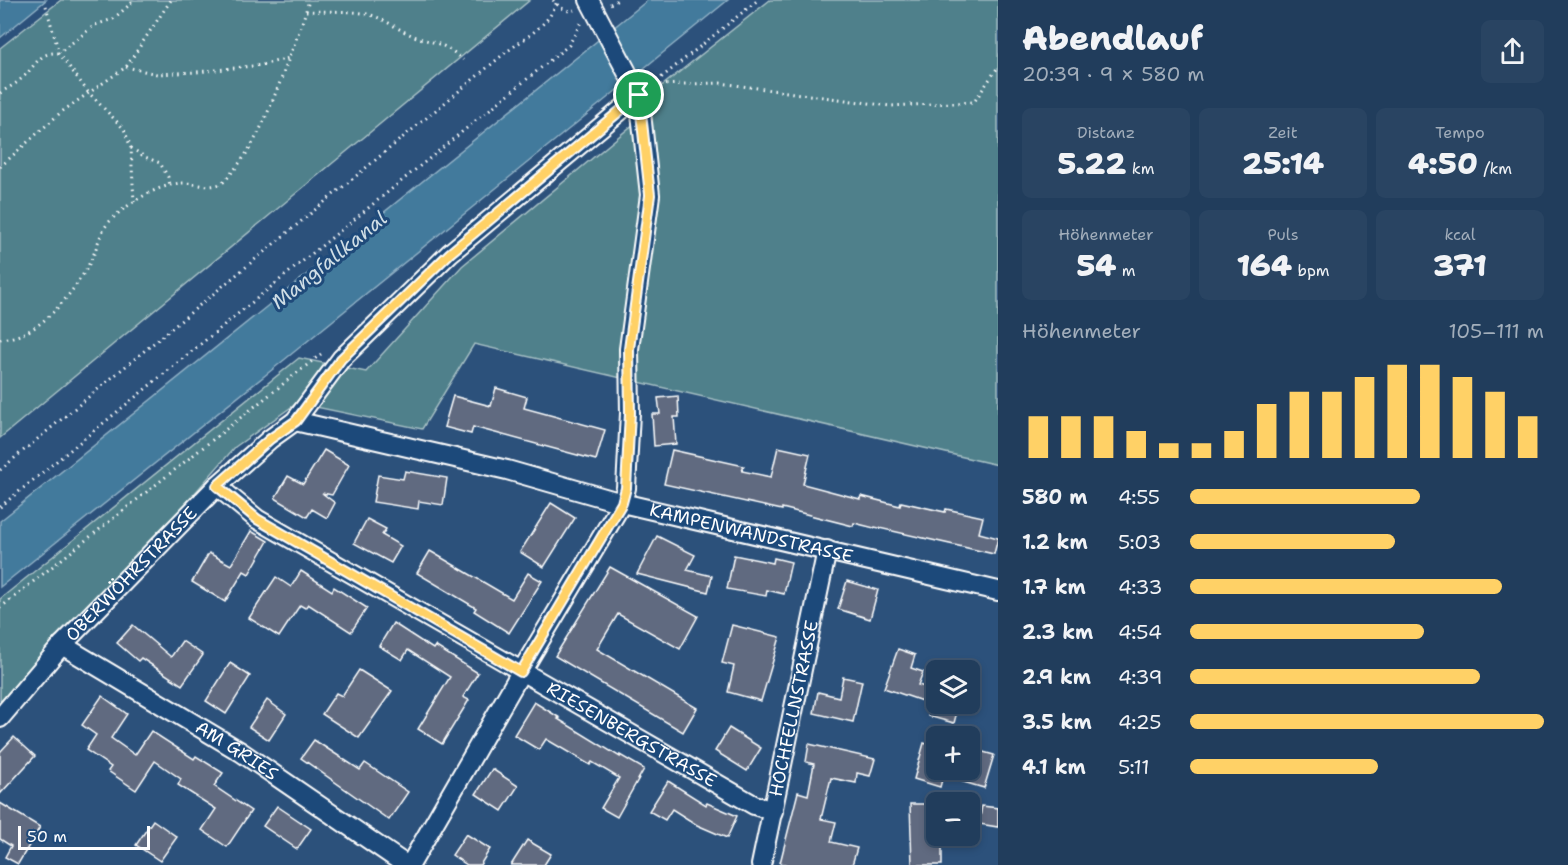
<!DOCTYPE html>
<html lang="de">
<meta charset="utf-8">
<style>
:root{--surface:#213d5c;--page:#294462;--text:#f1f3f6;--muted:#a2aebb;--line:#3e5672;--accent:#ffd166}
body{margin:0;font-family:"Shantell Sans",sans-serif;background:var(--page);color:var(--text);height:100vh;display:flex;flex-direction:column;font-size:22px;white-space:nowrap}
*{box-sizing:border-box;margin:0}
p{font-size:20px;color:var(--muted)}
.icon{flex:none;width:33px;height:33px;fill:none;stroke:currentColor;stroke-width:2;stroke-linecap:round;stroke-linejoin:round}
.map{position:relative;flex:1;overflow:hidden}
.drawer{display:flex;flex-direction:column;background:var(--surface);width:570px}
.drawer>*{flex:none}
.tools{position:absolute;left:926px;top:660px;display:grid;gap:12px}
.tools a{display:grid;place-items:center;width:54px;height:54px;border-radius:9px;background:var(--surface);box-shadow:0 3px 9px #0003,0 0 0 2px var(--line);font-size:30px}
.scale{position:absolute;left:18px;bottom:15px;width:132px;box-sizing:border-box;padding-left:6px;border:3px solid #fff;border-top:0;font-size:16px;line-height:21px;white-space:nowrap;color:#fff;-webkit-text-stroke:4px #1f4a7a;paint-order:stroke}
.pin{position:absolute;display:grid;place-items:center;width:51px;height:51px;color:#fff;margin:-26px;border:3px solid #fff;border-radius:50%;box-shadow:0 2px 6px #0007}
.round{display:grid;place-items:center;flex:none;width:63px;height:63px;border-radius:9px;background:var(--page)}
.summary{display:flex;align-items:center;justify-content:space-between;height:102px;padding:0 24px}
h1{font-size:33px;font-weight:800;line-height:45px}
.stats{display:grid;grid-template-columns:repeat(3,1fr);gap:9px;height:102px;padding:6px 24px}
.stats div{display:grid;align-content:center;border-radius:9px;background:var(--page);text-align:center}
.stats b{font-size:30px;font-weight:800}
.stats small{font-size:16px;font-weight:400}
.stats p{font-size:16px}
.chart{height:168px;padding:12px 24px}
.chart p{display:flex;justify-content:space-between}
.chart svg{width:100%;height:108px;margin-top:6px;stroke:var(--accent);stroke-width:6}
ul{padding:0 24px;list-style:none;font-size:20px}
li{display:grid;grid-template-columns:96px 72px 1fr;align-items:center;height:45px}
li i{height:15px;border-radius:8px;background:var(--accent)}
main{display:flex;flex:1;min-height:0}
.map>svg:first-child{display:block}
</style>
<main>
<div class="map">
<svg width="998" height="865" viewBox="0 0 998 865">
<rect width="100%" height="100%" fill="#2c517b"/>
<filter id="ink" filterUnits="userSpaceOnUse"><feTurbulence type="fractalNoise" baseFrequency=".0167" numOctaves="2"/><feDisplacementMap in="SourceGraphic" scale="12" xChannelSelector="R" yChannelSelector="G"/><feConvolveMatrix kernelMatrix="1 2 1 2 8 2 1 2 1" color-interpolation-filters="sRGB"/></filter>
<g filter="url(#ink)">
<g fill="#4f808b" stroke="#a7c0c5" stroke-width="1.5">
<path d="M61,0H530L0,438V48Z"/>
<path d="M770,0H998V465L474,344L422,429L297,403L235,447L0,716V599L299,358L366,372L462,266L647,113L653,93Z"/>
</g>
<g fill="#427a9c" stroke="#8eafc4" stroke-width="1.5">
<path d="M0,0H46L0,38Z"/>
<path d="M648,0H728L273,369L0,587V521Z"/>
</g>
<g fill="#606b80" stroke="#fff" stroke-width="1.5">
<path d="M496,388L527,397L524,408L605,430L596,460L473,427L471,434L444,427L453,396L491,406Z"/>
<path d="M678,396L679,417H674L676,444L654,446L652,414H660L658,398Z"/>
<path d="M778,447L810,454L803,484L860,499L861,496L900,506L901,502L945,512L946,509L983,517L979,533L998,538L994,554L875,527L874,528L854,523L853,526L782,508V510L664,484L672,450L744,466L742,471L771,477Z"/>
<path d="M324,450L349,465L332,495L322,493L335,503L327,518L312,509L307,517L275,498L288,476L303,484Z"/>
<path d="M405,471L447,478L443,505L419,501L418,509L373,502L378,475L403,479Z"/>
<path d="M551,503L575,518L544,567L520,552Z"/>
<path d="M367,519L386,529L382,535L401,546L391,563L354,543Z"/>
<path d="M251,531L268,541L249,574L244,571L225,602L192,582L209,553L231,565Z"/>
<path d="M657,536L695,555L687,570L712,576L708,592L637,574Z"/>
<path d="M430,551L512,599L528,573L542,581L509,633L474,611L476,608L417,573Z"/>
<path d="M734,555L773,563L774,558L791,562L784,594L767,590L766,596L727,589Z"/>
<path d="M610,567L698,616L680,649L618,614L597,649L697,708L683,732L555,656Z"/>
<path d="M301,571L332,591L334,587L367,608L351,632L308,604L305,608L300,605L279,637L249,618L276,577L291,587Z"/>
<path d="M847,581L878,590L870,619L838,609Z"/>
<path d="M393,623L433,649L435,646L478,673L463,697L469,700L442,744L418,729L450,677L408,650L402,660L379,646Z"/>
<path d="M133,625L171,657L182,641L203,655L182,685L141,658L138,661L117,643Z"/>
<path d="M732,625L780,637L761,701L728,692L734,666L722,663Z"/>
<path d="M898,649L915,655L911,668L923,672L918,685L936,690V704H959L954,723L928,716L931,704L884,688Z"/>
<path d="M230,663L250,676L226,714L206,701Z"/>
<path d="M359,670L392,691L359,738L322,714L336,693L342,696Z"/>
<path d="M843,677L862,681L853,722L814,713L818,692L839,697Z"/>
<path d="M102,696L127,714L111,738L135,755L151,731L194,759L196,756L223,773L214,786L251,811L227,847L202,830L216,809L178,785L181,779L155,761L136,790L108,771L111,767L86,750L96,735L82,725Z"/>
<path d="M267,700L286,714L269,740L249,727Z"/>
<path d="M534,702L560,718L558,719L620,757V755L644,769L617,817L601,808L619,778L592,762L590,765L546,739L539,750L514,735Z"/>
<path d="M729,728L761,748L747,771L715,751Z"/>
<path d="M14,737L35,756L0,794V752Z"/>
<path d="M314,740L360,770L365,763L408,792L389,820L301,758Z"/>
<path d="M924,743L936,747V770H969V748L994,755L984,788L943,776L940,787L914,779Z"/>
<path d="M809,744L875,759L870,776L857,773L856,783L831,778L821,819L836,822L831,842L857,848L852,865H788L780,863L798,792L808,795L814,764L806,762Z"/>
<path d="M492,769L518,786L502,811L476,794Z"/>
<path d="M668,781L706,805L707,803L737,816L727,838L697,825L672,809L665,820L649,811Z"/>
<path d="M0,803L40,827L18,864L5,857L11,846L0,839Z"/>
<path d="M910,804H936V836H942V865H912Z"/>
<path d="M277,806L311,829L297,849L263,826Z"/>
<path d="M982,806L998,808V827L979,824Z"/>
<path d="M153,820L177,837L160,861L136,845Z"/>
<path d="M466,834L490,849L480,865H467L452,855Z"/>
<path d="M527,840L551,854L544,865H511Z"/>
</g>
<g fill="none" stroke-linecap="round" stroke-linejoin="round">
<defs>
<g id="street">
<path id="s1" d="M295,421L507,470L622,503L998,591"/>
<path id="s2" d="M217,486L257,519L754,805L773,811"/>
<path id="s3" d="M62,645L241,752L406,865"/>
<path id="s4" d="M0,718L62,645L217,486L270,439L295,421L341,359L450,253L639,95"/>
<path d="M410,865L521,672L622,503L626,488L630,413L629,349L650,195L639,95L589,0"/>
<path id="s5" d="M761,865L827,550"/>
</g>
</defs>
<use href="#street" stroke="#fff" stroke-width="22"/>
<g stroke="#fff" stroke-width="3" stroke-dasharray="1.5 4.5" stroke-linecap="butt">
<path d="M553,0C558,6 566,13 574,10"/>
<path d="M610,4L618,0"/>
<path d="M46,6L59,53L88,92L124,129L131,148L134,202"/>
<path d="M306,11C326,12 348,10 367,14C381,17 393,26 405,32C428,44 441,39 463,60"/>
<path d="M126,67L157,74L197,72L262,65L289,58"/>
<path d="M652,85L758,0"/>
<path d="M654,85L720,83L890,106L974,102L998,67"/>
<path d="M0,93C7,88 15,85 21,79C35,68 38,51 59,53L95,25L113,19L135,0"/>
<path d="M131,148L145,157L160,163L168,177L170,185"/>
<path d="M0,167L60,113L126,67L171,0"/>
<path d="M0,339C7,338 16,337 22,334C50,323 80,284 92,258C98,246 100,231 110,221C128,203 155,186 181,183C195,182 208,190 222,183C226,181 230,174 234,170C257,143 269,110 282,77C291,52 302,26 309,0"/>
<path d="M0,470L505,53C523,39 552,24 557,0"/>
<path d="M0,507L569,45L581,22"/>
<path d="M0,608L321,354"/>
</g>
<use href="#street" stroke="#1f4a7a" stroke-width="18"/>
</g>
</g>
<g fill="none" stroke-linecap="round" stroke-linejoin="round" filter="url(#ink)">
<defs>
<path id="route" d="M639,95L650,195L629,349L630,413L626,488L622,503L521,672L257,519L217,486L270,439L296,421L341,359L450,253Z"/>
</defs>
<use href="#route" stroke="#fff" stroke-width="12"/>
<use href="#route" stroke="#ffd166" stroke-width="8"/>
</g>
<g text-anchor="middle" stroke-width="6" stroke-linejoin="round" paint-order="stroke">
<g font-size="18" fill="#fff" stroke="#1f4a7a">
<text dy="6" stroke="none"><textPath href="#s1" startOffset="470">KAMPENWANDSTRASSE</textPath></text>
<text dy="6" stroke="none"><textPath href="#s4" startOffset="195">OBERWÖHRSTRASSE</textPath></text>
<text dy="6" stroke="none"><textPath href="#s5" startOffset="160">HOCHFELLNSTRASSE</textPath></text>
<text dy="6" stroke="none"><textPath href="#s2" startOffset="484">RIESENBERGSTRASSE</textPath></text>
<text dy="6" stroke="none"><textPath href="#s3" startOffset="204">AM GRIES</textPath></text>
</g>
<g font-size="20" font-style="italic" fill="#d0dee6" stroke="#1f4a7a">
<text transform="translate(329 260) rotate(-39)" y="7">Mangfallkanal</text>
</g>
</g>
</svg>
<div class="tools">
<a><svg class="icon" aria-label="layers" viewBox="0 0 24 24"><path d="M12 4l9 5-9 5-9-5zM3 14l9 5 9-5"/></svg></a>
<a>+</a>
<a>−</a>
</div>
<div class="scale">50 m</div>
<div class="pin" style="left:639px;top:95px;background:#1e9e55"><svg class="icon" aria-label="arrive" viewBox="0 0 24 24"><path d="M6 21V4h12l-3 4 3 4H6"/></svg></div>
</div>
<section class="drawer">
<div class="summary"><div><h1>Abendlauf</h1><p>20:39 · 9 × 580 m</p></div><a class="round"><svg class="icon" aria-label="share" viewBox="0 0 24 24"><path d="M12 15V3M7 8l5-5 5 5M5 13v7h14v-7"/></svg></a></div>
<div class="stats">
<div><p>Distanz</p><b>5.22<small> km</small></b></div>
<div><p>Zeit</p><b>25:14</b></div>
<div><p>Tempo</p><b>4:50<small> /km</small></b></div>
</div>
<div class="stats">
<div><p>Höhenmeter</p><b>54<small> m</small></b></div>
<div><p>Puls</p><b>164<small> bpm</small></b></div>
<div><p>kcal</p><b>371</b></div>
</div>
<div class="chart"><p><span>Höhenmeter</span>105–111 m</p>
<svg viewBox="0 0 160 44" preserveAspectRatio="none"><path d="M5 44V27M15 44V27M25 44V27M35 44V33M45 44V38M55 44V38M65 44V33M75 44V22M85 44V17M95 44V17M105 44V11M115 44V6M125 44V6M135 44V11M145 44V17M155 44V27"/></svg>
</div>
<ul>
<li><b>580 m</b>4:55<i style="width:65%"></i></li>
<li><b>1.2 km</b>5:03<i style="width:58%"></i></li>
<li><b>1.7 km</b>4:33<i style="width:88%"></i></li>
<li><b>2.3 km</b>4:54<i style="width:66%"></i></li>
<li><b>2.9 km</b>4:39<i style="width:82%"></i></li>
<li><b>3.5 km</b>4:25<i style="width:100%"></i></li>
<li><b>4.1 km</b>5:11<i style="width:53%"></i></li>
</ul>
</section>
</main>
